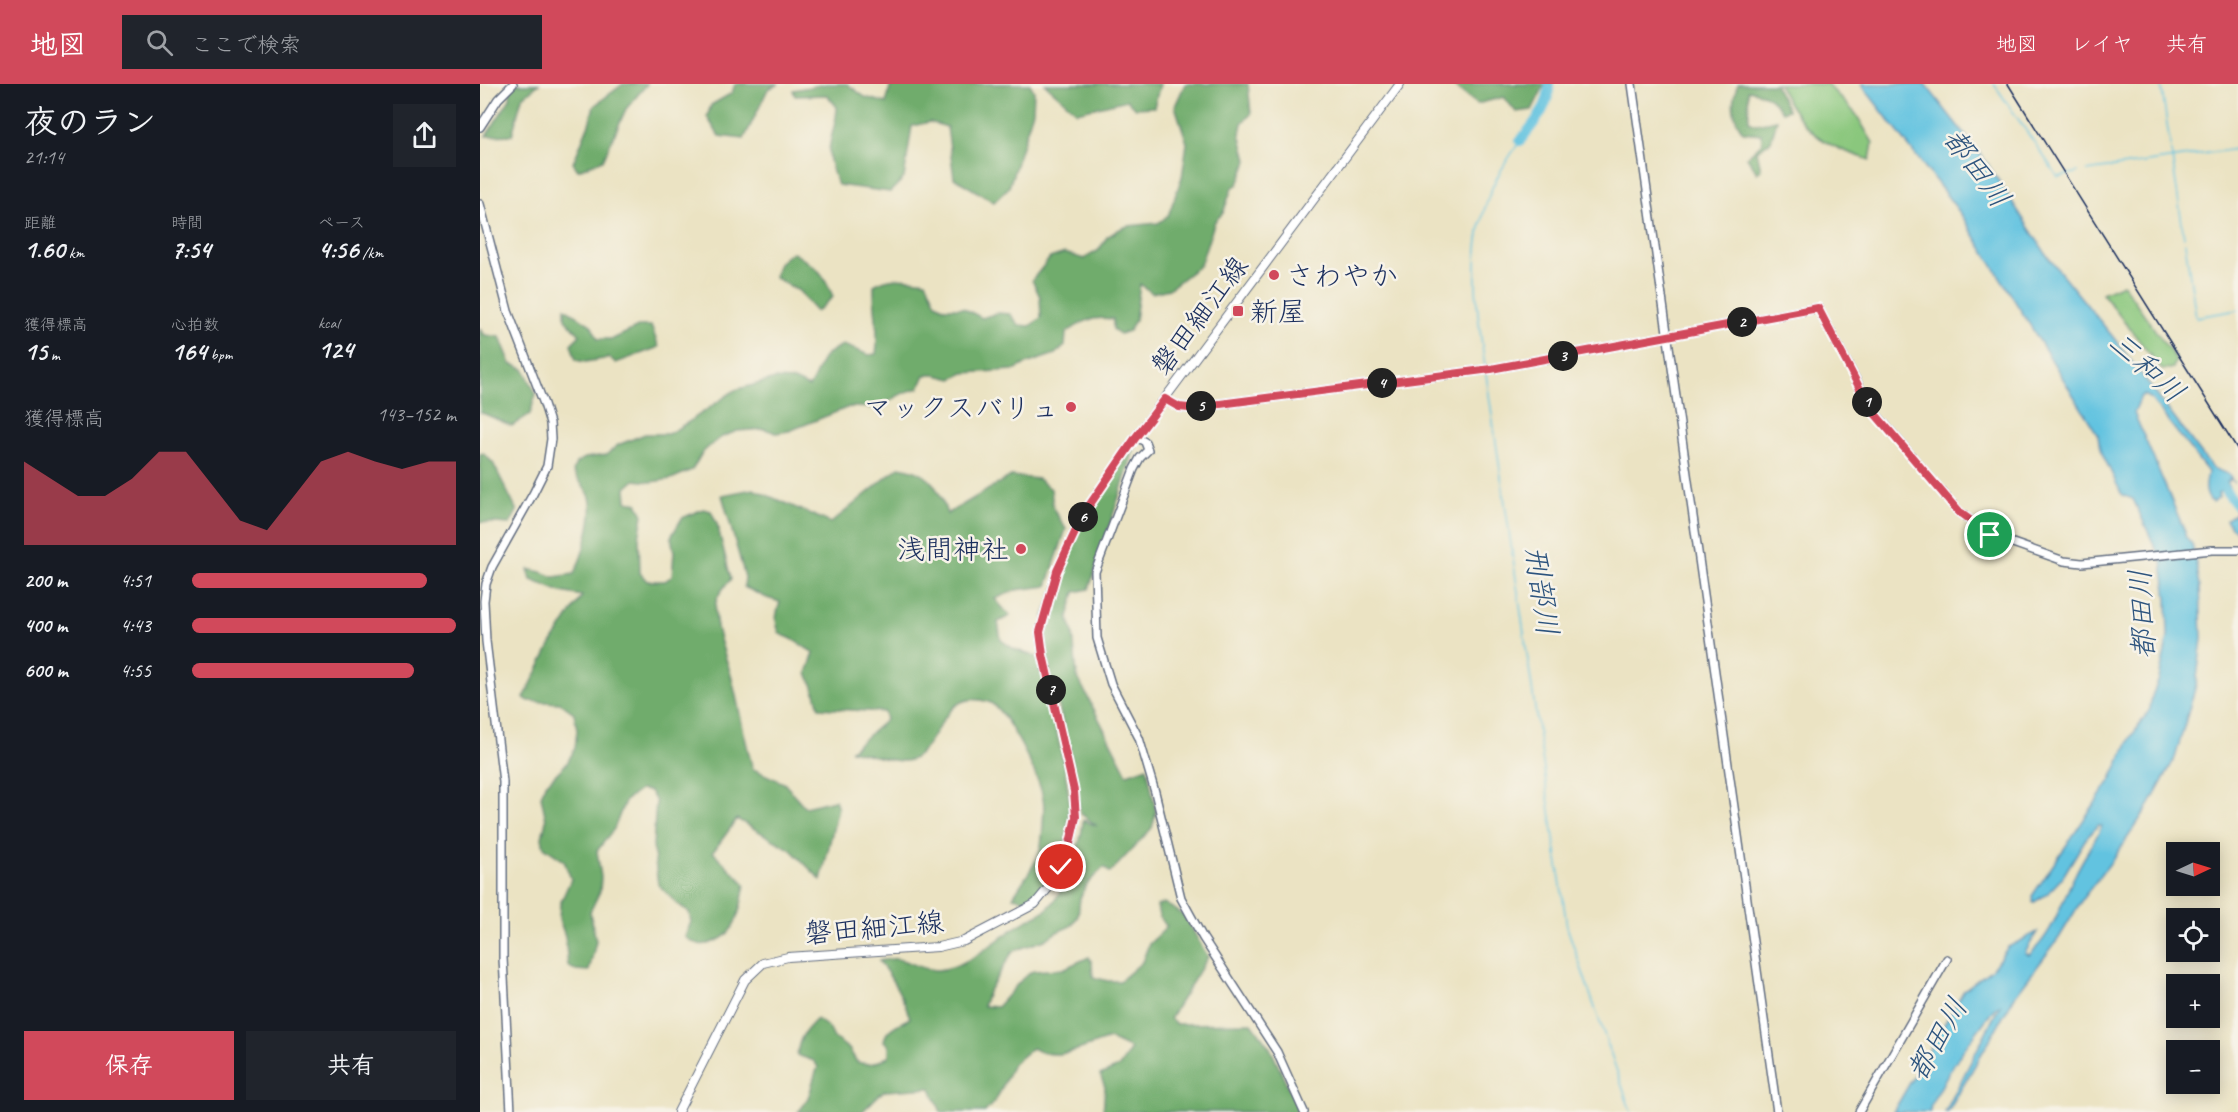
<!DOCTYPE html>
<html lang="ja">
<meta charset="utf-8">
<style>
:root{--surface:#171b24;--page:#20242c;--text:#f1f3f6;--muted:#9ea1a6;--accent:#d1495b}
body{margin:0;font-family:Caveat,"Klee One",sans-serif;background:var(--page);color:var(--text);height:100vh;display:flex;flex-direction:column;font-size:22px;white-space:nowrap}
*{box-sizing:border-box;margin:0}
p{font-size:20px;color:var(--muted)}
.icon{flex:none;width:33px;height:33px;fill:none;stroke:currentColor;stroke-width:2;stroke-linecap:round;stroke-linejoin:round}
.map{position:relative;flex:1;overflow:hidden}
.details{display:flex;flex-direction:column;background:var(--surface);width:480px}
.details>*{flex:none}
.needle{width:39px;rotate:86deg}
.controls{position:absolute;left:1686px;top:758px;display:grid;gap:12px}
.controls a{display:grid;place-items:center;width:54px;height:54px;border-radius:0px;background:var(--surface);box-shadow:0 3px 15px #0003;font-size:30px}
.pin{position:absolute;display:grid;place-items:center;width:51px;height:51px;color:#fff;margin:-26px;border:3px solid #fff;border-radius:50%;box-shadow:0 2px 6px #0007}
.km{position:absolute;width:30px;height:30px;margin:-15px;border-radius:50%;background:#222;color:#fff;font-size:16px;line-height:30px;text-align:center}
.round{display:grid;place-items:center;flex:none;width:63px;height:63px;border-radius:0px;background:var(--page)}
.headline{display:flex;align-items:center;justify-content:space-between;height:102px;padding:0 24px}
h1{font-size:33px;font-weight:700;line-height:45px}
.stats{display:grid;grid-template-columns:repeat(3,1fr);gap:9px;height:102px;padding:6px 24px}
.stats div{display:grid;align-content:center}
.stats b{font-size:26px;font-weight:700}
.stats small{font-size:16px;font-weight:400}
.stats p{font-size:16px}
.chart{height:168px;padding:12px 24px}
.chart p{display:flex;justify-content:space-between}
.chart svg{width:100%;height:108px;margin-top:6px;fill:var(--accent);opacity:.7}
.button{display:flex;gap:12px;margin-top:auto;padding:12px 24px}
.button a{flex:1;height:69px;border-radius:0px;background:var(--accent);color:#fff;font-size:24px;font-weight:700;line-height:69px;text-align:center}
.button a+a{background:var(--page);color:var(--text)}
ul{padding:0 24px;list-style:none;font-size:20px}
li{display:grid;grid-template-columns:96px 72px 1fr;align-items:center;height:45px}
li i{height:15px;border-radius:8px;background:var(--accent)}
header{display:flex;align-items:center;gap:36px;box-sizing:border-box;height:84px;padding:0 30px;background:var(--accent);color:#fff}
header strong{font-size:28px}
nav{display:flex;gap:33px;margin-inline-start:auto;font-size:21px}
.search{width:420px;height:54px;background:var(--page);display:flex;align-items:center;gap:15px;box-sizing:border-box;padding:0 21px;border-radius:0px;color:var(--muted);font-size:22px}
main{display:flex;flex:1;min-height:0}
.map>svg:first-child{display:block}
</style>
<header>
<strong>地図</strong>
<div class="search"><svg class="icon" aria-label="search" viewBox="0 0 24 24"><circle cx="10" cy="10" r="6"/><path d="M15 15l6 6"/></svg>ここで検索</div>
<nav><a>地図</a><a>レイヤ</a><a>共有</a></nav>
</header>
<main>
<section class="details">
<div class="headline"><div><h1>夜のラン</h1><p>21:14</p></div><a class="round"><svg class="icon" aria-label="share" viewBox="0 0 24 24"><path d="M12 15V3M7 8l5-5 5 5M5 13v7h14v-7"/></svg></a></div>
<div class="stats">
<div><p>距離</p><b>1.60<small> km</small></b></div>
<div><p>時間</p><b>7:54</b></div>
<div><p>ペース</p><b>4:56<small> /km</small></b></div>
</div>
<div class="stats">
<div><p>獲得標高</p><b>15<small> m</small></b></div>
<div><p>心拍数</p><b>164<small> bpm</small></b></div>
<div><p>kcal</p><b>124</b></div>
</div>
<div class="chart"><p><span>獲得標高</span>143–152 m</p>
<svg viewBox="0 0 160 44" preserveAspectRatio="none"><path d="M0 44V10L10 17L20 24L30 24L40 17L50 6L60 6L70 20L80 34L90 38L100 24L110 10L120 6L130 10L140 13L150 10L160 10V44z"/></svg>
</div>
<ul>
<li><b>200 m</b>4:51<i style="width:89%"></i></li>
<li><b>400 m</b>4:43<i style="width:100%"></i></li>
<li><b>600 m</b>4:55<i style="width:84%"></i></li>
</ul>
<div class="button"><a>保存</a><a>共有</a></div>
</section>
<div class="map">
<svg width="1758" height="1028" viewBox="0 0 1758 1028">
<rect width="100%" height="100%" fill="#f7f3e8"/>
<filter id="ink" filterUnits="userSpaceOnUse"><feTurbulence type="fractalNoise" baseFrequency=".0167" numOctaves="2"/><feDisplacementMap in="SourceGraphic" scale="12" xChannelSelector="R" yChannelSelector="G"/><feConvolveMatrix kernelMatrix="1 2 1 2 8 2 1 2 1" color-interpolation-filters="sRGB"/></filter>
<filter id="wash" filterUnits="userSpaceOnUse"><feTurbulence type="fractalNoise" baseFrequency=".008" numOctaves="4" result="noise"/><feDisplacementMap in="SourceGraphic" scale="24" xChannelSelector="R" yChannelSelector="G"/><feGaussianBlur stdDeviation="1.35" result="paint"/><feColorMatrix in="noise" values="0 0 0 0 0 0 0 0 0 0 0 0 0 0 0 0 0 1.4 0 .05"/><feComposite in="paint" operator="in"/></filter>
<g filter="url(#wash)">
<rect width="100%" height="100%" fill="#ebe3c3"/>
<g fill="#8ac77d" stroke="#527b6e" stroke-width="1.5">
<path d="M1299,0H1347L1376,30L1393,59L1390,76C1353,64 1331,55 1310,21C1306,14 1301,7 1299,0Z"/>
<path d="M1643,200L1696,276L1693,284L1682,286L1622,209Z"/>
</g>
<g fill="#6fac6c" stroke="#456e65" stroke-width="1.5">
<path d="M30,0H59L42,14L32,51L6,52L30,15Z"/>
<path d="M143,0H167L146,25L123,76L98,86L93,79L109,40L114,22Z"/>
<path d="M255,0H299L288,5L264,55L239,52L227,33L231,21L252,9Z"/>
<path d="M346,0H367L385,13L406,19L411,0H550L554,7L553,27L529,103L514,118L474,94L467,43L450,38L432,42L424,94L410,108L358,101C353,90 349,79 349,67C350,52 357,38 357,23L347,11L315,12L313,6Z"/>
<path d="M565,0H680L674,23L655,24L647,16L597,28Z"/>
<path d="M705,0H768L771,30L762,39L760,50L767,76L765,83L758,100L752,104L743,129L735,137L720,181L689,205L672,209L660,200L655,236L649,247L640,250L633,245V235C612,232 603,237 586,249L585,262L575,270L546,280L534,286L484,289L472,295L456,291H445L439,304C424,308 412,313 403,324L369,323L309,347L296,349L285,345L257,347L242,353L232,360L222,369L212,386L191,395L171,398L155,396L146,404L147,417L157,419L163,431L159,453L160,489L167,497H185L192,492L194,468L191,453L202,434L223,425L231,427L237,440L251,495C245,502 238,509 236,518C232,540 245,569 251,591C259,622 264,654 273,685L304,699L325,723L355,716L358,724L341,796L310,765L257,735L233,768L265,800C261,821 258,849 236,857C223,863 216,861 205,853L211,838L209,828L197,820L178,800L173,762L176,718L170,707L160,706L145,717L134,745L117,767L121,793L120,807L110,828L116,857L109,887L95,886L88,882L85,852L79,835L80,820L91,795L84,777L64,763L62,754L66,736L61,712L65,701L87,679L95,664L97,646L94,629L80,619L49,617L44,614L71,560L102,512L81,508L51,496L48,485L62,488L74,493L94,490C102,474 117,428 109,411C105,402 97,396 93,387L96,379L105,374L126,371L138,361L165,350H188L207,339L255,306L295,295L314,296L329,303C343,282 335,273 363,261L389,271L396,270C400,248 393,224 394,201C414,190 425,195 446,197L456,219L465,224H483L502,234L517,229L530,230L539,241L550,242L561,234L560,213L552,196L570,174L585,169L604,175L619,166L627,153L640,145L648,142L678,139L688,132L702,93L707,59L695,22Z"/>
<path d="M971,0H1065L1052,26L1036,28L1024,13L997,20Z"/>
<path d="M1258,0H1297L1296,3L1308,26L1302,28C1293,14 1284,9 1268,6L1269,37L1276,40L1297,36L1291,57L1277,67L1281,86L1277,89L1267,73L1282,59L1281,50L1263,48C1252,33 1251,16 1258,0Z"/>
<path d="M312,168C336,183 343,186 353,213L336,228L319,207L294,193L299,179Z"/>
<path d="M85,224L111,241L118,255H133L160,242H171L179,263L136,279L130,274L105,278L96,276L91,260L100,251L85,235Z"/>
<path d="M0,245L5,251L20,253L31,280L44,285L56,310L50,330L32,342L0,328Z"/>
<path d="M656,360L609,505L595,508L588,533L593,549L597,592L647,690L667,683L676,728L672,744L630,789L624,783L607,800L600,814L598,832L591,842L577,848L565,856L533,867L508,908L503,922L517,923L543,894L553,887L583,885L609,873L612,879L613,893L628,897H640L662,878L669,860L687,843L679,832L677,822L684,819L704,831L728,873L690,934L695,940L772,939L790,964L820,1028H623L625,1003L620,991L639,983L651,965L630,955C605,962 578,979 552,964L533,980L517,1014L505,1028H461L451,1004L405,1007L399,1011L382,1028H318C333,1013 330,1000 338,983L334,977L317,971C319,953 325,947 337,935L349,944L354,954L369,965L377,978C389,982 397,979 409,972V962L404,957C406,944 419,940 430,934C423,913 412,894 399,877C404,876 412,874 417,875C431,877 439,886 457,886C485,885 514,858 536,843C546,836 559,832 568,824C584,810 602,758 603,736L617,742L600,729L592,676L568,579L564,532L602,435Z"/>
<path d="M3,369L13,379L37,427L30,440L0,438V370Z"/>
<path d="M419,383C449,387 458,401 467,430L531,392L558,395L571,405L573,424L586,445L567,502L536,506L515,515L530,532L518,538L521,556L534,565L557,573L564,590L585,685L590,720L586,758L577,783L551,817L533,813C541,799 553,785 559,770C562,763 565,722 563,715C560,694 528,630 511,619C505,616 495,615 488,616C460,620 452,675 425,677C413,678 384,669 371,666L406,636L404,628L339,624L334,605L327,589L334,569L312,555L300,550C294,537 296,531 300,518L287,514L264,503L265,493L242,411L273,405L351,439Z"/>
</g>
<g fill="#62c3e0" stroke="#3e799f" stroke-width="1.5">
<path d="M1381,0H1445L1507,79L1568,173L1633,253L1732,384L1748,390L1754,399L1750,395L1746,399L1749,403L1738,409L1739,413L1732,418C1723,410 1726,399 1728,388L1671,315L1664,311L1661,312L1654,329L1705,448V452L1712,460L1717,484L1720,502L1722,555L1716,601L1695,674L1670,720L1634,774L1603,814L1579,854L1535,912L1468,1028H1465L1520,921L1514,925C1495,951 1475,974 1461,1003C1456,1013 1450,1017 1450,1028H1413L1484,906L1512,885L1528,863L1557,848L1545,869L1549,871C1575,848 1580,820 1595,791C1603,774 1614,759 1622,742L1618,741L1605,756L1582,794L1567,810L1553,819L1552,812L1630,697L1651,653L1670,625L1672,612L1679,595L1688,553L1687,514L1682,478L1653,415L1642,411L1620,365L1618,351L1481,130Z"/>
<path d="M1757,428L1758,430V448L1751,443L1746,436Z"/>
</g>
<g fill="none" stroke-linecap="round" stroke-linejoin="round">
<g stroke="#62c3e0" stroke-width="1.5">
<path d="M1514,0L1578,93L1598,88"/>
<path d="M1681,0L1704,153"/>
<path d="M1607,87L1756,65"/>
<path d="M1705,159L1716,233L1758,226"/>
<path d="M1005,282C996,220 987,164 1012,104C1019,87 1030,72 1040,57"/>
<path d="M1006,290L1087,843L1151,1028"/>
</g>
<g stroke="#62c3e0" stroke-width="10">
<path d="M1040,57C1054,39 1070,23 1069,0"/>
<path d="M1738,397L1758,423"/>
</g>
</g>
</g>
<g filter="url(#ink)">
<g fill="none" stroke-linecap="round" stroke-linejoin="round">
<defs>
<g id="tertiary">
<path d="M1152,0L1297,1028"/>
<path d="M0,43L18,15L33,0"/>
<path d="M0,120L28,227L64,320L70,339L71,355L67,382L53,410L12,483L6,500L4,517L6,557L23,698V874L31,1028"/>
<path d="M685,315L699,323L709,324L1011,285L1338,224L1391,324L1479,428L1510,451L1584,477L1602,479L1732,466H1758"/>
<path d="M656,353L665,358L668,366L660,374L654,385L615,488L617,554L631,600L659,654L675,708L701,814L723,854L797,968L824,1028"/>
<path d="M1379,1028L1467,875"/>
</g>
<path id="secondary" d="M198,1028L265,896L283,879L308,873L458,863L484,857L555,820L574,797L588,768L596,733L594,707L563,571L560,548L577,487L604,429L656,353L920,0"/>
</defs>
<use href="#tertiary" stroke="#646e81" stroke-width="10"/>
<use href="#secondary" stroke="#646e81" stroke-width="10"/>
<use href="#tertiary" stroke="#fff" stroke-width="7"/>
<use href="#secondary" stroke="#fff" stroke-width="8"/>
<path stroke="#1b2f5e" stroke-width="1.5" d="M1528,0L1758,366"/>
</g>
</g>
<g fill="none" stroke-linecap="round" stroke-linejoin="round" filter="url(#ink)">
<defs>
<path id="route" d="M581,783L588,768L596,733L594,707L563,571L560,548L577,487L604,429L656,353L685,315L699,323L709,324L1011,285L1338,224L1390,324L1479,428L1510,451"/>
</defs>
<use href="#route" stroke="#fff" stroke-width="12"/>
<use href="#route" stroke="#d1495b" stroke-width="8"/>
</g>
<g fill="#d1495b" stroke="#f7f3e8" stroke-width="2">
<circle cx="794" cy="191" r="6"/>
<rect x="752" y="221" width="12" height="12" rx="3"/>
<circle cx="591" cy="323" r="6"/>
<circle cx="541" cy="465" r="6"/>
</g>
<g text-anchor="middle" stroke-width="5" stroke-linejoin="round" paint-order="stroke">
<g font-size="28" fill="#1b2f5e" stroke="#f7f3e8" text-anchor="start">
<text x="806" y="201">さわやか</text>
<text x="770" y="237">新屋</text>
<text x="579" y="333" text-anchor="end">マックスバリュ</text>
<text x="529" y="475" text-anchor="end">浅間神社</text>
</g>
<g font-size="28" fill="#1b2f5e" stroke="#f7f3e8">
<text transform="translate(719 231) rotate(-53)" y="10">磐田細江線</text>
<text transform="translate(394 843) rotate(-5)" y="10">磐田細江線</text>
</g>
<g font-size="30" font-style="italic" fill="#2d547e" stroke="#f7f3e8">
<text transform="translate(1497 84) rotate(53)" y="10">都田川</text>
<text transform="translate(1667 283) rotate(42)" y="10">三和川</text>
<text transform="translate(1062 507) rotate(82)" y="10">刑部川</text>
<text transform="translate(1662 530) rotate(-93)" y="10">都田川</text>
<text transform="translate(1457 955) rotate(-60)" y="10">都田川</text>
</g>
</g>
</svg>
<div class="controls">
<a><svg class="needle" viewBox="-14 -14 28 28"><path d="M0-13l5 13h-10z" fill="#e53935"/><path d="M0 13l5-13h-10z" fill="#9ea1a6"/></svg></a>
<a><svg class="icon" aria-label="locate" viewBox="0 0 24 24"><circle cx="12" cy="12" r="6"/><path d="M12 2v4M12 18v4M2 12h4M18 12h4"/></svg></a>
<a>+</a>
<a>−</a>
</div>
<div class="pin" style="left:1510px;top:451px;background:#1e9e55"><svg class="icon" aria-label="arrive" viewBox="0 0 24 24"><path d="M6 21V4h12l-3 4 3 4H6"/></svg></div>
<div class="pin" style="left:581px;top:783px;background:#d93025"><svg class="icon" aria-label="check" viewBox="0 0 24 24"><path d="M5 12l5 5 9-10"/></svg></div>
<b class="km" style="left:1387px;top:318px">1</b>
<b class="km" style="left:1262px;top:238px">2</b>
<b class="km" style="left:1083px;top:272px">3</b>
<b class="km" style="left:902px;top:299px">4</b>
<b class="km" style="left:721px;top:322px">5</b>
<b class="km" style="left:603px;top:433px">6</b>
<b class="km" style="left:571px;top:606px">7</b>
</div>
</main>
